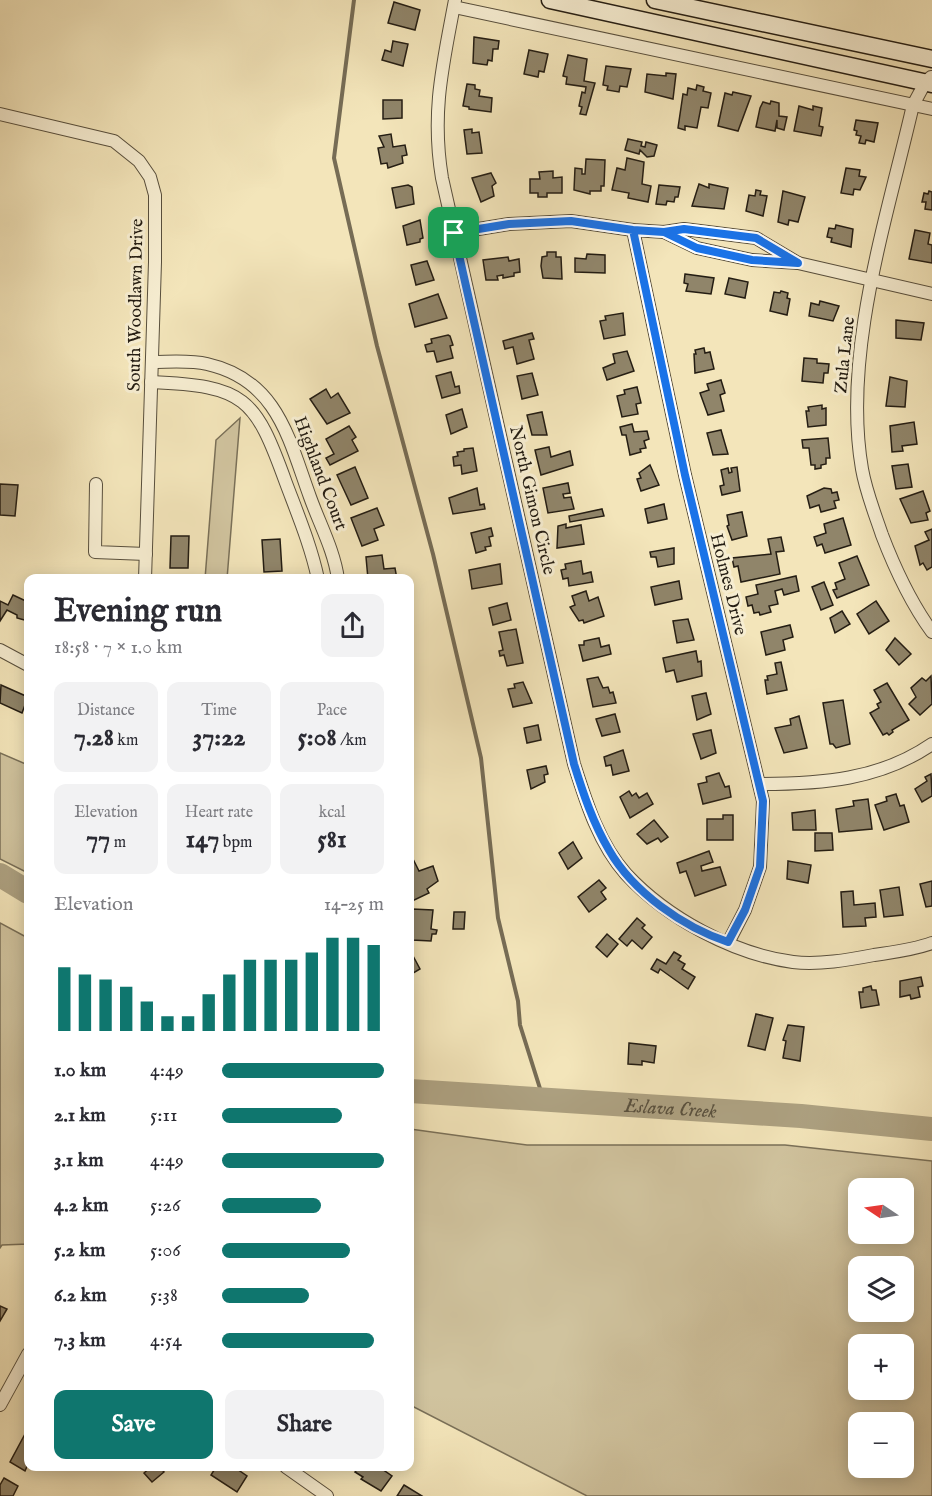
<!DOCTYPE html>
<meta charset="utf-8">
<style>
:root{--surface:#fff;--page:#f2f2f3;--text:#2b2b33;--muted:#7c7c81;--accent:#0f766e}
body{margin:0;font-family:"IM FELL English",serif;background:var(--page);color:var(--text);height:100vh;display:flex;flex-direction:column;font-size:22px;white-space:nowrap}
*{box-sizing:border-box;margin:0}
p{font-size:20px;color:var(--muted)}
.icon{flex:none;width:33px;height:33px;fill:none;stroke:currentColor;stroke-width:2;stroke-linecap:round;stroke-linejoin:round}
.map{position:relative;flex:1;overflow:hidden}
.side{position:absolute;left:24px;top:574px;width:390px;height:897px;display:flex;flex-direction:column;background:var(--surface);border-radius:12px;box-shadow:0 3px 15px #0003}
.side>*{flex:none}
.needle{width:39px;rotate:283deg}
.buttons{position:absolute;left:848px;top:1178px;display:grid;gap:12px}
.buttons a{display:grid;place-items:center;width:66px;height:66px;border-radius:12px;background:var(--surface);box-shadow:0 3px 15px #0003;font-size:30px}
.pin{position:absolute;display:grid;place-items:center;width:51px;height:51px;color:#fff;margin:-26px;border-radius:12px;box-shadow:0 3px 9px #0006}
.round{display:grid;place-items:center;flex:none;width:63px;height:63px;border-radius:12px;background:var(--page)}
.head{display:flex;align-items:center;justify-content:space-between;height:102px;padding:0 30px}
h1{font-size:33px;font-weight:800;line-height:45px}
.metrics{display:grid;grid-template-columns:repeat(3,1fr);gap:9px;height:102px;padding:6px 30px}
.metrics div{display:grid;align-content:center;border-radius:12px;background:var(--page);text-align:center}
.metrics b{font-size:26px;font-weight:800}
.metrics small{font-size:16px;font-weight:400}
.metrics p{font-size:16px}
.chart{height:168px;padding:12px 30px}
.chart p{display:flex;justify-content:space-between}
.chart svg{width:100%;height:108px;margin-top:6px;stroke:var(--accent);stroke-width:6}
.button{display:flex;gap:12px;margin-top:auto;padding:12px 30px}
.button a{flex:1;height:69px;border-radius:12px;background:var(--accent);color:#fff;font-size:24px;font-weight:800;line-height:69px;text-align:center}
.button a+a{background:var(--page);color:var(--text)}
ul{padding:0 30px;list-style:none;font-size:20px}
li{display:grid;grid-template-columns:96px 72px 1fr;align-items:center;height:45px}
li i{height:15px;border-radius:8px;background:var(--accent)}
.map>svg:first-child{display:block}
</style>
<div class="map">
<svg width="932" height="1496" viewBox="0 0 932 1496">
<rect width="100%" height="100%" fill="#f3e5ba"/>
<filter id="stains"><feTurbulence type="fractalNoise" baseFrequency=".00333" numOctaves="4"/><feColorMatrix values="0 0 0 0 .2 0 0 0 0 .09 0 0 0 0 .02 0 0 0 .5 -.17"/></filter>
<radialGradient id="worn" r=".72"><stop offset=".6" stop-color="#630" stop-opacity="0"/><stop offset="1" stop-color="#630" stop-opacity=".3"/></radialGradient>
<g fill="#d0c39e" stroke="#7a7058" stroke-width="1.5" fill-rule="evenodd">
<path d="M240,418L227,579H205L216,440Z"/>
<path d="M0,753L28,765V873L0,859Z"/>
<path d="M0,923L28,938V1244L2,1245L0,1248Z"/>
<path d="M410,1129L527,1145H785L932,1161V1496H587L410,1405ZM858,1188H903V1233H858ZM858,1266H903V1311H858ZM858,1344H903V1389H858ZM858,1422H903V1467H858Z"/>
</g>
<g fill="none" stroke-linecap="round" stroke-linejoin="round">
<path stroke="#766c55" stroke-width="4" d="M354,0L334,158L377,346L433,554L481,758L498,918L518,1001L520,1025L543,1098"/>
<g stroke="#ada181" stroke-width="24">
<path d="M0,875L28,892"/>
<path id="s1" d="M410,1091L801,1116L932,1129"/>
</g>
</g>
<g fill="#90856a" stroke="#241d13" stroke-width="1.5">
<path d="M394,2L420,10L415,30L388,23Z"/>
<path d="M474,37L499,41L498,49H493L492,61L488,60L487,65L473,63Z"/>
<path d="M393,41L408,44L403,66L382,60L385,50L391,52Z"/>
<path d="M529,50L548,54L544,72L539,71L538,77L524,74Z"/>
<path d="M568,55L587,59L584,81L595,83L586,115L580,114L582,107L579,106L582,92L585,93L586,87L566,84L567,77L563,76Z"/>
<path d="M606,66L631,69L627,87L620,86L619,92L607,90L608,86L603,85Z"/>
<path d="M666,73L676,74L673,99L645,92L647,74L666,76Z"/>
<path d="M467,84L475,85V89L480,90L479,96L492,98L491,112L469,109V107L463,106Z"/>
<path d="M697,85L704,87L703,91L711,93L708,108L701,107L697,128L685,126V130L678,128L683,94L687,95L688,88L696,90Z"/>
<path d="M733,92L751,96L738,131L718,126L725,93L732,95Z"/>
<path d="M383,100H402V118L383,119Z"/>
<path d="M771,101L779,103V116L787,117L784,130L777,128V120L775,131L756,127L760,108L763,102L770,104Z"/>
<path d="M799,106L813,110V106L822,108L819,126L823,127L821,136L794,131Z"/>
<path d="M856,120L878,123L874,142L866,140L865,144L859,143L861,136L856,135L857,131L854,130Z"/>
<path d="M472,129V133L479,132L482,153L467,154L464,130Z"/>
<path d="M391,134L393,147L405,145L407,155L402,156L403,163L388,168L387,163L381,164L378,148L384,147L379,136Z"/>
<path d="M628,139L642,142L641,146L645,147L646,142L657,145L654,156L647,157L640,150L639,154L625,150Z"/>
<path d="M627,158L644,162L642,184L651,186L648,202L628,198L629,193L612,190L617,168L625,170Z"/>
<path d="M586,159L605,160L604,186H601V191H590V194L574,190L575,168L582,169V174H585Z"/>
<path d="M846,168L860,170L859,176L866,177L860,190L854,189L853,195L841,193Z"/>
<path d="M553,171V178L562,177V193H547V197H538V193H530V179H540L539,172Z"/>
<path d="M491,173L496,183L492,186L494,196L481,202L472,178Z"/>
<path d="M699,184L709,188V184L728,188L724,209L692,206Z"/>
<path d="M408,185L412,187L414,204L396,208L392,188Z"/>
<path d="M659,185L680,187L678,197H675L674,202L667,201L666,205L656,204Z"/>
<path d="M756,190L761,191L760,195L767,196L763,216L746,211L749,195L755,196Z"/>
<path d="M783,191L805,197L798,222L789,220L788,225L778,222Z"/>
<path d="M929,191L932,192V210L925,209L926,202H922L924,193L928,194Z"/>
<path d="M420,220L423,238L420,239V242L407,245L403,226Z"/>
<path d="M836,225L853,229L851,247L831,242L832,238L827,237L829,228L835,229Z"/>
<path d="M915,230L930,233L928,244L932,245V263L909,259Z"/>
<path d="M547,252H556V257H561L562,279L543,278L541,266L542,257L547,256Z"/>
<path d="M587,254L605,255V273L575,272V258L586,259Z"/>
<path d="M508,257L509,261L519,259L520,272L514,273V276L503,278V275L497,276L498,280H486L483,260Z"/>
<path d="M427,261L434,280L416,285L411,265Z"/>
<path d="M685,274L714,278L711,294L686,291L688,284L684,283Z"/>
<path d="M729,278L748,282L745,298L725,294Z"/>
<path d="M781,291L788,293L787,298L790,299L787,315L770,311L774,292L780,293Z"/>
<path d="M438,294L447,318L415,327L409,304Z"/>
<path d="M820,301L839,306L833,321L809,316L811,303L819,305Z"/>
<path d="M623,313L625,335L604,339L600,321L606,320L605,316Z"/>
<path d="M896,320L924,323L921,340L896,338Z"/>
<path d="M532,333L534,339L529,340L534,359L517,364L513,347L505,349L503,341Z"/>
<path d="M448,335L450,336L453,345L450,346L453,358L437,362L434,351L427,352L425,345L432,343L431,339Z"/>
<path d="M704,348L705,353L710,352L714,369L695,373L694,354H696L695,350Z"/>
<path d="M627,351L634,371L607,380L603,368L615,363L613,354Z"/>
<path d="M804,358L817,359V363L829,364L828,373H824L823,383L802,381Z"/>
<path d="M451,372L455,387L459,386L460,393L442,398L436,376Z"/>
<path d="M532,373L538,395L522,399L517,376Z"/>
<path d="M890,377L907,381L905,407L886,406Z"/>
<path d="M721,380L725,393L720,395L724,411L708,415L700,393L709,390L707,384Z"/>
<path d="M637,387L641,403L636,404L638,414L622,417L617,396L625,394L624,390Z"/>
<path d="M326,389L331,398L338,393L350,413L327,424L310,399Z"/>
<path d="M822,405V409L826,408V425L808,427L806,411H809L808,407Z"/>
<path d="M462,409L467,427L451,434L446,415Z"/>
<path d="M542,412L547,435H532L527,415Z"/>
<path d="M914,422L917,444L902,446L903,451L892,452L890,426Z"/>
<path d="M632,424L634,432L647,431L649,439L644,441L646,448L640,449L641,452L630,455L626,435H622L620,427Z"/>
<path d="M349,426L356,437L352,440L358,451L330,465L326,458L334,454L326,439Z"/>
<path d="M721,430L728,454L713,455L707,433Z"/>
<path d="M828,438L830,458H826V464L821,465V468L815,469V465H811L809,448H803L802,440Z"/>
<path d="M549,447L551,457L570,451L573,465L541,475L535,450Z"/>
<path d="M473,448L477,471L462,474L461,465L454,466L453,457L458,456L457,452L464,451V449Z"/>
<path d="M908,464L912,487L896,489L892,466Z"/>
<path d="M650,465L659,485L641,491L637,479L641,478L639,473Z"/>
<path d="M355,467L368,498L351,505L337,475Z"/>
<path d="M737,467L740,491L722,495L720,486L724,485L721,470L728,468L729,473L732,472L731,468Z"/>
<path d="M568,483L570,493L563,494L564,498L571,497L574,509L548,513L543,488Z"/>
<path d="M0,484L18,485L15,516L0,515Z"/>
<path d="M477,488L480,505L484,504L485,509L453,514L449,498Z"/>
<path d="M824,488L831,489L832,493L837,492L839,500L834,501L836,508L821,512L819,505L810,508L807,496Z"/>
<path d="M923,491L930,511L926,513L928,520L911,523L900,499Z"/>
<path d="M664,504L667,519L648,523L645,509Z"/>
<path d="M377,508L384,525L374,529L378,540L362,546L351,518Z"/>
<path d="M602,509L604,516L570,522L569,516Z"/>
<path d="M742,512L747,536L732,540L727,526L729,525L727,515Z"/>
<path d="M843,518L851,545L825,553L822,544L817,546L814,537L826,533L824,524Z"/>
<path d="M566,524V528L581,525L584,544L557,548L558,526Z"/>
<path d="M491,528L493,536L489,537L491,546L485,547L486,550L476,553L471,533Z"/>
<path d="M932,529V567L927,570L923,563L920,565L915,546L929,540L925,532Z"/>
<path d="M171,536H189L188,568H170Z"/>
<path d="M781,537L784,551L776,552L780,574L741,582L738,566L734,567L732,558L771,554L768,539Z"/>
<path d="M280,539L282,571L264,572L262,540Z"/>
<path d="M674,548V564L658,567L656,557H651L650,552Z"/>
<path d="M382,555L384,569L395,568L397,579H368L366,557Z"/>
<path d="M857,556L869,585L837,598L833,590L837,589L835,583L845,579L839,563Z"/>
<path d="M581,561L583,574L591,572L593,582L569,586L568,578L563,579L561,570L566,569L565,564Z"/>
<path d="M500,564L502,584L472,589L469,570Z"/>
<path d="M796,576L799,591L784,595L782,589L775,591L778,604L769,606L771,612L760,615L759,612L754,613L752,605L748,606L746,597L758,594L756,585Z"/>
<path d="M679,581L682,599L655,605L651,587Z"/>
<path d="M824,582L833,605L821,610L812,587Z"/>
<path d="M586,591L589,601L598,597L604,616L584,623L583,620L579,621L570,607L575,605L572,596Z"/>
<path d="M13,595L28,602V621L17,618V615L7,610L0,621V601L8,605Z"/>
<path d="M876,601L889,621L869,634L857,614Z"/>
<path d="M507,603L511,620L493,625L489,608Z"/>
<path d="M842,611L850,624L835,633L830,618Z"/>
<path d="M688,619L694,640L677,643L673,621Z"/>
<path d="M790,625L793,637L783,640L785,650L766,655L761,632Z"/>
<path d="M516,629L523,663L507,666L504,655L500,656L499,651L503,650L499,632Z"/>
<path d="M599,638L601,647L609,645L611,654L583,661L579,645H584V641Z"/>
<path d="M895,638L911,654L899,665L886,650Z"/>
<path d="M696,651L698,662L701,661L702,676L677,682L674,670L666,672L663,658Z"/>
<path d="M781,662L787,690L767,694L765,680H768L767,676L777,674L775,663Z"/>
<path d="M931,676L932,704L920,715L909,704L916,697L911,688L922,678L926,681Z"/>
<path d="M598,677L603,688L608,687L610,693L613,692L616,703L593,707L587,679Z"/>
<path d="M523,682L532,703L513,707L508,689L515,688L514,684Z"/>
<path d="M887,683L909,720L892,730L893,732L889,735L887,733L883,735L870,713L879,708L877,704L881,702L874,690Z"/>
<path d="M1,685L28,697L22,713L0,703Z"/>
<path d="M706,693L711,714L697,720L692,696Z"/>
<path d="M843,700L850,744L836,748L833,744H830L823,703Z"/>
<path d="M615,714L620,732L602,736L596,719Z"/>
<path d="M799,716L807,748L784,753L775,728L791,725L790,719Z"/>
<path d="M538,725L541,740L527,743L524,728Z"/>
<path d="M711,730L716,753L701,759L693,734Z"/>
<path d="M623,750L629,771L613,775L611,765L606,766L604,757Z"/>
<path d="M546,766L548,774L544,775L545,782L531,789L527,770Z"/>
<path d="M719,773L725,787L729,786L731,797L703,804L698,784L707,782L706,777Z"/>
<path d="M931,774L932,796L922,802L915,789L927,781L925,777Z"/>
<path d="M629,791L632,796L636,793L639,798L647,793L653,804L630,818L620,797Z"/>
<path d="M896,794L900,806L904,805L909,822L884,830L875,805L887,801L886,797Z"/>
<path d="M868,799L872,829L839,832L836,809L854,806L853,801Z"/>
<path d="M815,810L816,830H793L792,813Z"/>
<path d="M723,815H733V840H707V819H723Z"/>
<path d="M654,820L668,837L661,842L658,838L647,844L637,834Z"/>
<path d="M815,833H832L833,850L815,851Z"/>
<path d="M573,842L582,858L568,869L559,853Z"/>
<path d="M709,851L713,862L701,866L702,871L720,867L726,885L695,896L686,871L680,873L677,863Z"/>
<path d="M414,861L419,871L433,866L438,881L427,889L429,893L410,902V864Z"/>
<path d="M788,861L811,865L808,883L787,879Z"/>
<path d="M599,880L606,888L601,892L606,899L589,912L578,897Z"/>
<path d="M932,881V906L926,907L920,884Z"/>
<path d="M899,887L903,915L884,917L880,890Z"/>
<path d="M853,891L854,905L875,903L876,917L865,918L866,926L843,927L841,892Z"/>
<path d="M412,909L433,910L431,929L437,930L436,934H432L431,941L412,940Z"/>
<path d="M454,912H465L464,929H453Z"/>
<path d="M637,918L645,925L642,928L652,937L642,949L632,940L627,946L619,939Z"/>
<path d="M607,934L618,944L607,957L596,947Z"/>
<path d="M674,952L681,956L678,960L685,964L682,969L695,977L688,989L660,969L658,973L651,969L657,959L666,964Z"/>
<path d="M412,954L420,969L410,975V956Z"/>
<path d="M921,977L923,986L918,987L920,997L911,999L910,995L900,997V981Z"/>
<path d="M871,986L872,990H876L879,1005L861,1008L859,992H863V988Z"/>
<path d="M756,1014L773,1018L765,1050L748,1046Z"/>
<path d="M788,1025L804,1027L800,1061L783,1058L786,1041L783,1040Z"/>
<path d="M629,1043L656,1046L654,1063L642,1061V1065L628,1064Z"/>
<path d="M0,1306L7,1309L0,1321Z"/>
<path d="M25,1434L28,1436V1464L25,1471L10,1462Z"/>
<path d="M151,1467H160L164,1472L152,1482L144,1473Z"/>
<path d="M216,1467H234L247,1476L237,1492L211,1475Z"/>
<path d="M359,1467H379L392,1476L381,1491L361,1479L363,1477L355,1472Z"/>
<path d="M4,1478L18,1486L13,1496H0V1485Z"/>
<path d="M404,1485L422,1496H397Z"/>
</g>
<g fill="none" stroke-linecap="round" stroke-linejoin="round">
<defs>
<g id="street">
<path d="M455,0C443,64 431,112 442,178L574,764C586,802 599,844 626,874C667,918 733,954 793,962C819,965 848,960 874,955C894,952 913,950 932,943"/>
<path d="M454,7L932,109"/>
<path d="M931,77L925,83L913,105C887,218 842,354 862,469C866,492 875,514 882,535C895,569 911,603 932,632"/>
<path d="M0,114L114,141L139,161L150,177L155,195V262L145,579"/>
<path d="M633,230L685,475L763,801L760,867L745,910L728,943"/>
<path d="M664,232L697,248L752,260L798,263L932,294"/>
<path d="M454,233L509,224L571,221L633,230L664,232L684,229L756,238L798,263"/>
<path d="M152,362C169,362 190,360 207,364C278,380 289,440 310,497C320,525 334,550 338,579"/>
<path d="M151,382C245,386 255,397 286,483C298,515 311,546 318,579"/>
<path d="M96,484L95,552L146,554"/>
<path d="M0,650L28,665"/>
<path d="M759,784C821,784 880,780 932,744"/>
<path d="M0,1405L28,1354"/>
<path d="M286,1467L327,1496"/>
</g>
<g id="secondary">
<path d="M550,0L932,84"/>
<path d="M655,0L932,59"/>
</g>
</defs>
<use href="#street" stroke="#584f3d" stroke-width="14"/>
<use href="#secondary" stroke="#241d13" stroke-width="19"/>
<use href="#street" stroke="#f7eed2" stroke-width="12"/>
<use href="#secondary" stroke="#f7eed2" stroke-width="16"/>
</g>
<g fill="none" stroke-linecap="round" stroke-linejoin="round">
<defs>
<path id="route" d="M454,233L574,764C583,793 593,823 609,850C633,892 683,927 728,942L745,910L760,867L763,801L685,475L633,230L664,232L697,248L752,260L798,263L756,238L684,229L664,232L633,230L571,221L509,224L454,233"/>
</defs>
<use href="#route" stroke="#fff" stroke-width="12"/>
<use href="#route" stroke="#1a73e8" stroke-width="8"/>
</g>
<g text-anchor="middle" stroke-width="6" stroke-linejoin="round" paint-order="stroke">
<g font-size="18" fill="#241d13" stroke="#f7eed2">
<text transform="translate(135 305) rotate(-89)" y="6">South Woodlawn Drive</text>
<text transform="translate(844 355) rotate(-84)" y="6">Zula Lane</text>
<text transform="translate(321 473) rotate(69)" y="6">Highland Court</text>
<text transform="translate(533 500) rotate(77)" y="6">North Gimon Circle</text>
<text transform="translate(729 584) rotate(76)" y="6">Holmes Drive</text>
</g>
<g font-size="20" font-style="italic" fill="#5b523f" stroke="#f7eed2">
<text dy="7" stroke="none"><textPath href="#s1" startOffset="261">Eslava Creek</textPath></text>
</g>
</g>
<rect width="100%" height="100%" filter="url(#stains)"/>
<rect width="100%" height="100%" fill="url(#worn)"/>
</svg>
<div class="buttons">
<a><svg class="needle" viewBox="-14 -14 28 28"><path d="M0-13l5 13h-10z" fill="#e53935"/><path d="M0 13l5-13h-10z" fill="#7c7c81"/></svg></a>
<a><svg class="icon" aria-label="layers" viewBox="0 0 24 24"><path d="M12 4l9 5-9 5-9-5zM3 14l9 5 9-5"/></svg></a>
<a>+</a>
<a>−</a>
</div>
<div class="pin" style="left:454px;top:233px;background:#1e9e55"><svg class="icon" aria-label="arrive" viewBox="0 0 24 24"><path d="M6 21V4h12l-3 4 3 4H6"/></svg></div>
<section class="side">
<div class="head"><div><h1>Evening run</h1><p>18:58 · 7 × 1.0 km</p></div><a class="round"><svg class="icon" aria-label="share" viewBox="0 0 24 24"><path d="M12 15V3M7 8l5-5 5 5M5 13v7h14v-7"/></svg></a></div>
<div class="metrics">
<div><p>Distance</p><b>7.28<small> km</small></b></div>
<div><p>Time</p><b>37:22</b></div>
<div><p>Pace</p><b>5:08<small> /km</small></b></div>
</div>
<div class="metrics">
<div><p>Elevation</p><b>77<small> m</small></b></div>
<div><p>Heart rate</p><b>147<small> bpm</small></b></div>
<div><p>kcal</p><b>581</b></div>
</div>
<div class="chart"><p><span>Elevation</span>14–25 m</p>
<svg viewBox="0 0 160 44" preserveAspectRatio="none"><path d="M5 44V18M15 44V21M25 44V23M35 44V26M45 44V32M55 44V38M65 44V38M75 44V29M85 44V21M95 44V15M105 44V15M115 44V15M125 44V12M135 44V6M145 44V6M155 44V9"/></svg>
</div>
<ul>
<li><b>1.0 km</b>4:49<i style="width:100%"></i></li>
<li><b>2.1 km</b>5:11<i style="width:74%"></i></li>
<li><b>3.1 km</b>4:49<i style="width:100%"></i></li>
<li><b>4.2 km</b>5:26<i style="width:61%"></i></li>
<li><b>5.2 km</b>5:06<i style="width:79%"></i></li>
<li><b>6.2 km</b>5:38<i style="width:54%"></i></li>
<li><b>7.3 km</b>4:54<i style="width:94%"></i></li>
</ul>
<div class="button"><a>Save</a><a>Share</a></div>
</section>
</div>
